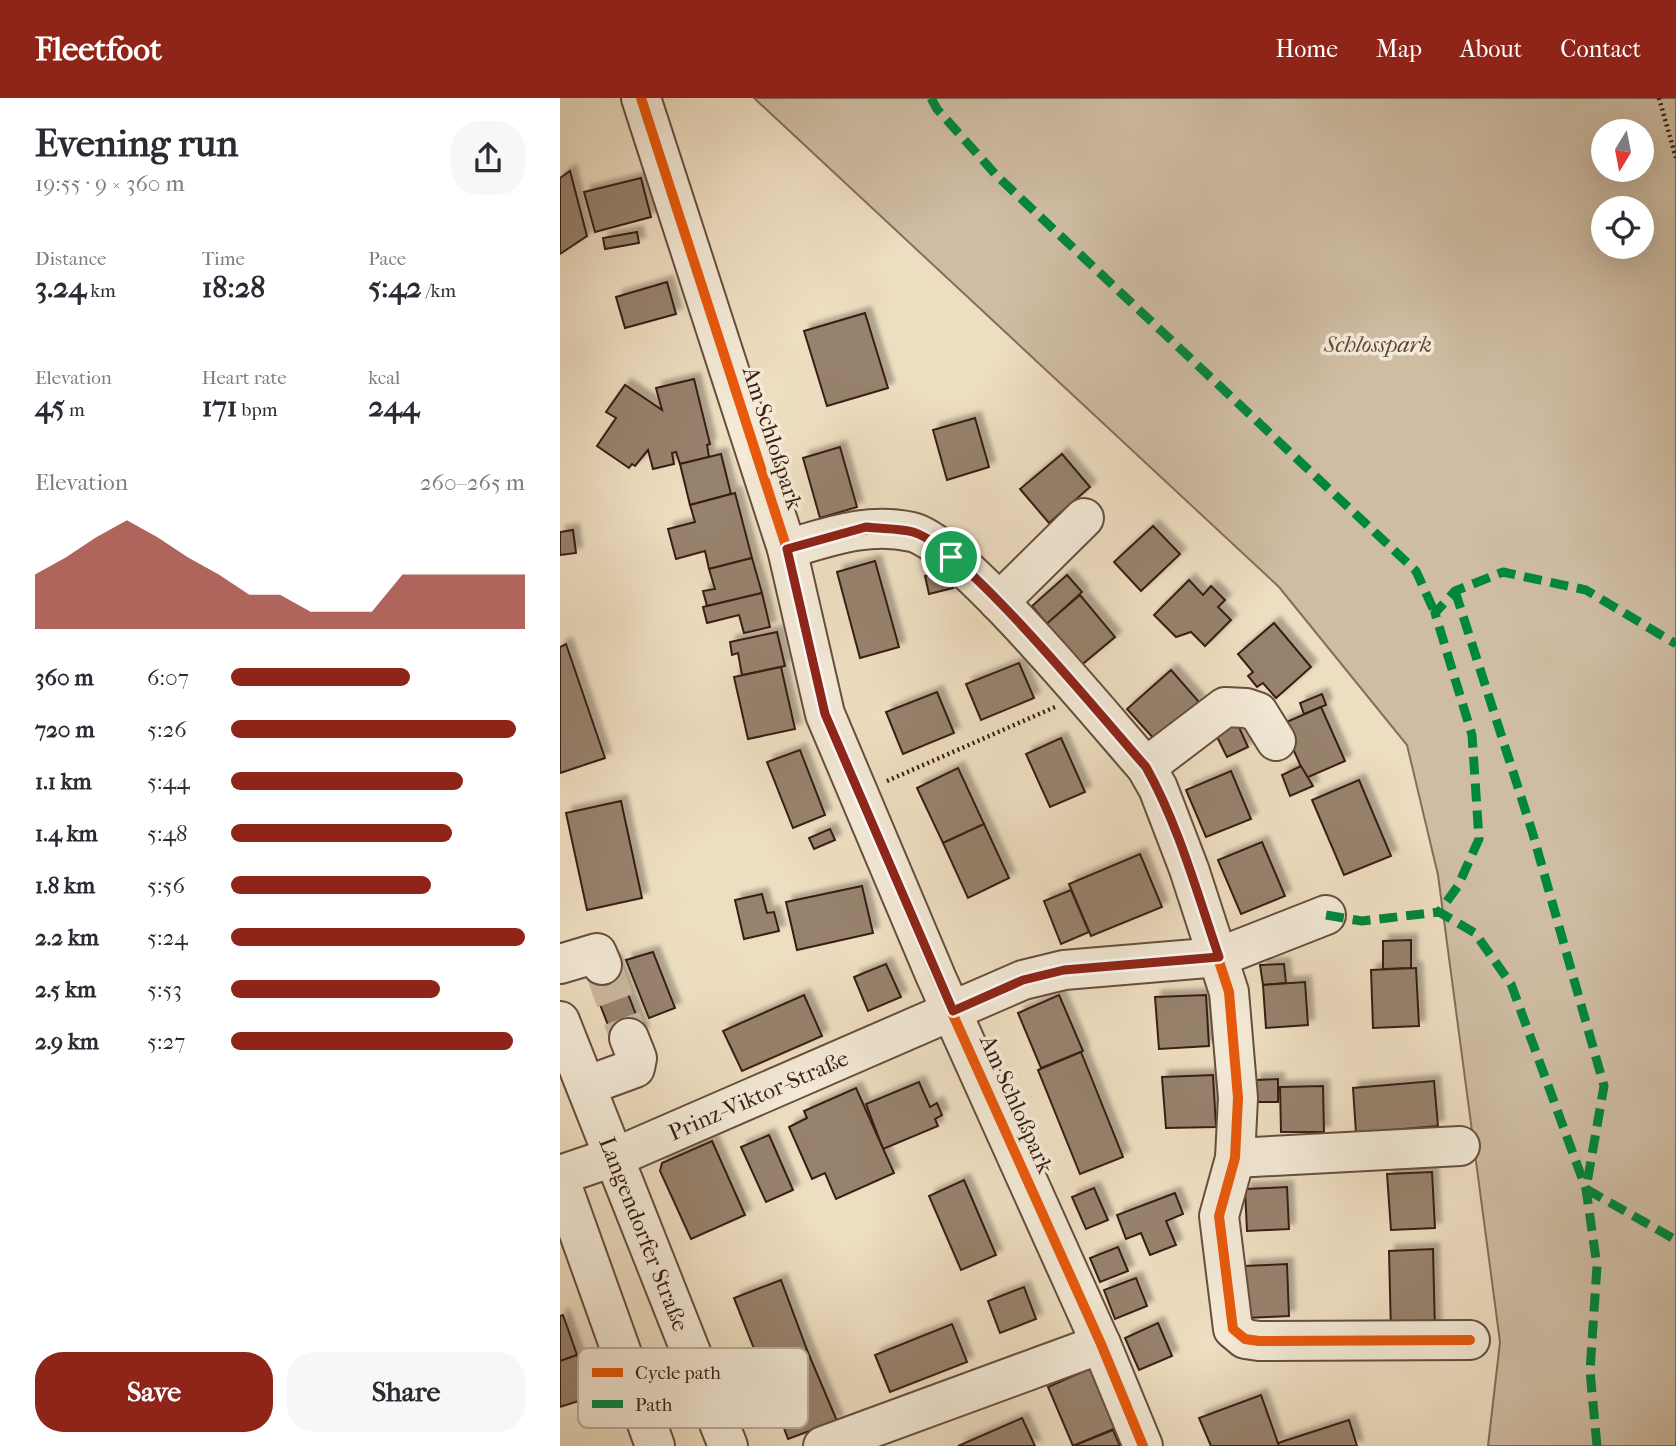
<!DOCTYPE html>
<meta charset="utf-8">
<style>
:root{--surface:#fff;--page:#f7f7f7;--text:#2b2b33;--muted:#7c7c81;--accent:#8f2418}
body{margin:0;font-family:"IM FELL French Canon",serif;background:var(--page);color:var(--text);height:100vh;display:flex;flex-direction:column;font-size:26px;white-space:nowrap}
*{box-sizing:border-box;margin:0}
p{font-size:23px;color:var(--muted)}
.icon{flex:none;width:38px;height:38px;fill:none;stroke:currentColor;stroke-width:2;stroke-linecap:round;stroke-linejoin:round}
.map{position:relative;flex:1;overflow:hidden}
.details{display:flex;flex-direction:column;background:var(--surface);width:560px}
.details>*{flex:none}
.needle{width:46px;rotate:190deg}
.buttons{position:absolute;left:1031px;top:21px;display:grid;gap:14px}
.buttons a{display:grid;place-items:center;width:63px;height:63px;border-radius:50%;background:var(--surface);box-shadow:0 7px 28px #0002;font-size:35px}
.pin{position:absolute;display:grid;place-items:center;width:60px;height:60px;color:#fff;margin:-30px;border:4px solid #fff;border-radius:50%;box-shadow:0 2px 7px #0007}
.round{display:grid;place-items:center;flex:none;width:74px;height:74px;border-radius:28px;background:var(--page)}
.summary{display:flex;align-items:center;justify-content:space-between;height:119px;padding:0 35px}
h1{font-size:38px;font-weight:800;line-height:52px}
.figures{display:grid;grid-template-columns:repeat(3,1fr);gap:10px;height:119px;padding:7px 35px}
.figures div{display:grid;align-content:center}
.figures b{font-size:30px;font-weight:800}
.figures small{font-size:19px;font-weight:400}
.figures p{font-size:19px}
.chart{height:196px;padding:14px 35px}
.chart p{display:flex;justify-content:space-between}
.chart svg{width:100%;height:126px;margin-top:7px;fill:var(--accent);opacity:.7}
.action{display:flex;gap:14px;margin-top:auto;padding:14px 35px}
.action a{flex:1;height:80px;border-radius:28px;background:var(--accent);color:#fff;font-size:28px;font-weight:800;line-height:80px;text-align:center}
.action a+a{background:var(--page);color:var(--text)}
ul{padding:0 35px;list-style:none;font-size:23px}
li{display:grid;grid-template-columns:112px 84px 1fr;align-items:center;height:52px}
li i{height:18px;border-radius:9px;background:var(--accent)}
header{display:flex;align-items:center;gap:42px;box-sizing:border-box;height:98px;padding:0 35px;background:var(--accent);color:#fff}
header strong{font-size:33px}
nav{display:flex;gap:38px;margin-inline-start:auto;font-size:24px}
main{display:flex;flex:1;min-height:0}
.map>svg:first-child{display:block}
</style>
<header>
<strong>Fleetfoot</strong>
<nav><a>Home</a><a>Map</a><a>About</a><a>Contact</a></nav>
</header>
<main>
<section class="details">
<div class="summary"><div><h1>Evening run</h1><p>19:55 · 9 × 360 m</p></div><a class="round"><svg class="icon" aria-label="share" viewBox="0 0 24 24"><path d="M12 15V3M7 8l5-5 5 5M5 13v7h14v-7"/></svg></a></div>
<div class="figures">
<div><p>Distance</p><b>3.24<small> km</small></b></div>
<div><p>Time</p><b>18:28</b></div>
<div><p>Pace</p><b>5:42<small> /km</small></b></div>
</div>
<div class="figures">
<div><p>Elevation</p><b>45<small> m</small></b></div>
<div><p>Heart rate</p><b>171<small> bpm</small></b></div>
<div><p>kcal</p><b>244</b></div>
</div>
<div class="chart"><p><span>Elevation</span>260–265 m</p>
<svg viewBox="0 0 160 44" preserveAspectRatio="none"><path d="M0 44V25L10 19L20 12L30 6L40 12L50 19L60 25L70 32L80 32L90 38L100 38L110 38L120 25L130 25L140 25L150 25L160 25V44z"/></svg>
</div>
<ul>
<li><b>360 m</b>6:07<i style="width:61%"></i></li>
<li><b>720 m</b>5:26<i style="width:97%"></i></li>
<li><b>1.1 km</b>5:44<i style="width:79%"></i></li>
<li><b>1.4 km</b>5:48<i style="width:75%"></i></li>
<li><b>1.8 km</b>5:56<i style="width:68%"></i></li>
<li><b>2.2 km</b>5:24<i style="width:100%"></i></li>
<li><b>2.5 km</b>5:53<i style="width:71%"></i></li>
<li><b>2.9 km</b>5:27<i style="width:96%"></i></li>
</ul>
<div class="action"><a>Save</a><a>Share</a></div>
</section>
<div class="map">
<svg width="1116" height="1348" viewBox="0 0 1116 1348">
<defs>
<filter id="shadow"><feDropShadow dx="6" dy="-6" stdDeviation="2" flood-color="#0004"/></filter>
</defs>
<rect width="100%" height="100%" fill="#eedec1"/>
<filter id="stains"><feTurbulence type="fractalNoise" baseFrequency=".00286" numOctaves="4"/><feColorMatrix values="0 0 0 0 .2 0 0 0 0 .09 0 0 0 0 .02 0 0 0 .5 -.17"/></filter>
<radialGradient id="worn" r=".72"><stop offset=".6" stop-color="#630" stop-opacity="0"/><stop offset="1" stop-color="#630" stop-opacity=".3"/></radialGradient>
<path fill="#cfbda3" stroke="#846e5b" stroke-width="2" fill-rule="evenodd" d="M194,0H1116V1348H928L940,1244L878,777L847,647L719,489ZM1043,33H1082V72H1043ZM1043,110H1082V149H1043Z"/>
<g fill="#97826d" stroke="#381e13" stroke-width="2" filter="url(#shadow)">
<path d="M10,73L27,138L0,156V80Z"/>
<path d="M81,80L91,119L35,134L24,94Z"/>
<path d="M77,134L79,145L45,151L43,140Z"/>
<path d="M107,184L116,216L65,230L56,199Z"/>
<path d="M305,215L328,290L267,308L244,233Z"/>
<path d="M134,281L150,346L147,347L149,359L120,366L116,354L112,355L114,366L93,371L88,352L75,368L72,366L69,370L37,348L56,320L46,314L65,287L102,312L96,290Z"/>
<path d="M415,320L429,369L387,382L373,332Z"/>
<path d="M280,349L297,409L260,420L243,360Z"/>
<path d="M161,356L171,396L130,407L120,366Z"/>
<path d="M502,356L530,389L489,425L460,391Z"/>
<path d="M175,395L192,460L149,471L145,453L116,461L108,431L135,424L130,407Z"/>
<path d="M593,428L620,456L581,493L554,464Z"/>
<path d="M13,432L16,455L0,457V434Z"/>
<path d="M192,460L202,495L147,508L143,493L155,491L149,471Z"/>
<path d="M315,463L339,549L300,560L277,474Z"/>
<path d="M389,472L393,490L369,496L365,478Z"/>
<path d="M507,477L522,494L487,526L472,508Z"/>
<path d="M629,482L643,497L651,488L665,502L658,509L671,522L645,548L631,534L616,539L594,517Z"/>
<path d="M202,495L210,529L184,535L179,517L147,525L143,509Z"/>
<path d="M520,497L555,539L519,569L484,528Z"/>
<path d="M714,525L751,569L716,600L703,585L697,589L688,578L693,574L678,556Z"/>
<path d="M217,534L225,568L182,577L178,555L172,557L170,544Z"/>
<path d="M6,546L45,660L0,675V549Z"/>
<path d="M459,565L474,600L421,622L406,586Z"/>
<path d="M221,569L235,631L188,641L174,579Z"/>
<path d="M611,572L639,604L595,642L567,611Z"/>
<path d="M377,594L394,635L343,656L326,614Z"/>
<path d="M762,596L766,607L744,616L740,605Z"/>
<path d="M761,609L785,663L746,680L722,626Z"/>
<path d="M677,625L688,649L667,659L655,635Z"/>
<path d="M501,640L525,694L490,709L466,656Z"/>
<path d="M240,652L265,717L233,730L207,664Z"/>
<path d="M741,668L753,688L730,698L722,677Z"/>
<path d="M398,670L424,726L383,745L357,690Z"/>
<path d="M671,673L691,721L646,739L626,692Z"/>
<path d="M799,682L831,758L784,777L752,702Z"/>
<path d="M61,703L82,800L27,812L6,715Z"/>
<path d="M424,726L449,780L408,800L383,745Z"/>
<path d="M270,731L275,742L254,751L249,740Z"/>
<path d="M702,744L725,798L681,816L658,762Z"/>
<path d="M580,756L602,809L531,838L509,786Z"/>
<path d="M302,788L313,835L237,852L226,804Z"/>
<path d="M511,792L529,834L501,846L484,803Z"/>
<path d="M202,796L207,815L214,814L219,833L184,841L175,802Z"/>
<path d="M851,842V870L823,871V843Z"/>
<path d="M93,854L115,910L89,920L66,862Z"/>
<path d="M55,862L83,935L55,945L27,873Z"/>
<path d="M326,866L341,899L308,913L294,879Z"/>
<path d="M724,866L726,885L703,887L700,867Z"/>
<path d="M856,870L859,928L813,930L811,872Z"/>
<path d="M745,884L748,927L706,930L703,887Z"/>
<path d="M244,897L262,938L182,973L163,933Z"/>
<path d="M499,897L523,953L481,970L458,915Z"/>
<path d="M646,897L649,948L599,951L595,899Z"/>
<path d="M521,954L563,1059L520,1076L478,972Z"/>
<path d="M653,977L656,1029L606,1030L602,979Z"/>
<path d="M718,981V1004H696L695,982Z"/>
<path d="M874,983L878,1028L796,1035L793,990Z"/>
<path d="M359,984L370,1009L377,1005L382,1017L375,1021L378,1028L323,1051L306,1006Z"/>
<path d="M763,988L764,1034H721L720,989Z"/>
<path d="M296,990L334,1075L276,1101L265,1075L252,1081L229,1029L247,1020L244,1013Z"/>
<path d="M209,1037L233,1092L206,1104L181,1049Z"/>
<path d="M152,1043L185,1117L131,1141L100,1073L102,1065Z"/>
<path d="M872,1074L875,1130L831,1132L827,1076Z"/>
<path d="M404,1082L436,1157L401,1172L369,1098Z"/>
<path d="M727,1089L729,1131L687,1133L685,1091Z"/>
<path d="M534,1090L548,1122L526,1131L512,1099Z"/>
<path d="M615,1095L623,1116L606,1123L616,1147L590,1157L581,1135L566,1141L557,1117Z"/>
<path d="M558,1149L568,1173L540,1184L530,1160Z"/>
<path d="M873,1151L875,1233L831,1234L829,1153Z"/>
<path d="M727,1166L729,1218L687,1220L684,1168Z"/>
<path d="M576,1180L587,1208L555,1221L544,1192Z"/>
<path d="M221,1182L247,1252L202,1271L174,1200Z"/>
<path d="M464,1189L476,1221L440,1235L428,1203Z"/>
<path d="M3,1217L17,1257L0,1263V1218Z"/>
<path d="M598,1225L612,1258L579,1272L565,1240Z"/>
<path d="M392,1226L407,1264L330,1294L315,1257Z"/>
<path d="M247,1252L277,1323L228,1341L202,1271Z"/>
<path d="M17,1257L31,1299L0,1309V1263Z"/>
<path d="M531,1270L556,1330L513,1348L488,1289Z"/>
<path d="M701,1297L719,1348H651L639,1320Z"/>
<path d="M462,1320L475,1348H398Z"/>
<path d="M789,1322L797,1348H719L718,1345Z"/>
<path d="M553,1332L560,1348H513Z"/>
</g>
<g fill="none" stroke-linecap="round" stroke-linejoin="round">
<path stroke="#cab89e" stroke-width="38" stroke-dasharray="38 19" stroke-linecap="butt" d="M42,867L69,940"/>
<defs>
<g id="minor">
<path d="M81,0L227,451L265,616L376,879L541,1246L583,1348"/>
<path d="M227,451C269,439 308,424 352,434C400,445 546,624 586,669L598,690L629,771L669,894L678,1000L675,1060L659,1118L673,1231L685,1241L699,1243L910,1242"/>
<path d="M439,504L524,420"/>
<path d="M586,669L665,609L686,610L698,614L716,643"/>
<path d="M0,866L37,855L42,867"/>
<path id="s1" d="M0,923L168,1348"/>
<path d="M26,988L75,970L77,960L69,940"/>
<path d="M675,1060L900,1048"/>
<path id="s2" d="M0,1077L65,1055L463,882L504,872L659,859L766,817"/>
<path d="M0,1082L95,1348"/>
<path d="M263,1348L541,1246"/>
</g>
</defs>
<use href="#minor" stroke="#664e3e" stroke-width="42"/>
<g stroke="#381e13" stroke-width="4.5" stroke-dasharray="2 3.5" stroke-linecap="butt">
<path d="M1099,0L1116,60"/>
<path d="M327,683L495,609"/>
</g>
<use href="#minor" stroke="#f4ead7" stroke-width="38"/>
<g stroke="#00873e" stroke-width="9" stroke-dasharray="18 9" stroke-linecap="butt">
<path d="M371,0L377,11L437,78L856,473L875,515"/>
<path d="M895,493L972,733L1044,988L1026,1091"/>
<path d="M766,817L802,823L879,814"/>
<path d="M1026,1091L1116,1142"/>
<path d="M1037,1348L1030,1273L1037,1168L1026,1091L951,886L915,835L879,814L898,788L919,741L912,637L875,515L895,493L943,474L1026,492L1116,546"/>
</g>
<defs>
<g id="cycleway">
<path d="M81,0L227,451L265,616L376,879L541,1246L583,1348"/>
<path d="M227,451C269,439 308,424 352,434C400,445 546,624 586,669L598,690L629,771L669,894L678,1000L675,1060L659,1118L673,1231L685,1241L699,1243L910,1242"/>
</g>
</defs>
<use href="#cycleway" stroke="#f4ead7" stroke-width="15"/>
<use href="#cycleway" stroke="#e8590c" stroke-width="10"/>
</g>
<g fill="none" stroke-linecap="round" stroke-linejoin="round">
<defs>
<path id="route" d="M306,429C321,431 339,430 353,434C403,448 544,622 586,669C619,728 637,795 659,859L504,872L463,882L393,913L265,616L227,451Z"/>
</defs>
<use href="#route" stroke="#fff" stroke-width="14"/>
<use href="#route" stroke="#8f2418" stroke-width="9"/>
</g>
<g text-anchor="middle" stroke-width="7" stroke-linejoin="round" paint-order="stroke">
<g font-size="23" font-style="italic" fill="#5e4637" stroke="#f4ead7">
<text x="818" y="254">Schlosspark</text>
</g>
<g font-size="23" fill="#381e13" stroke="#f4ead7">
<text transform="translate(213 340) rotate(72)" y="8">Am Schloßpark</text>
<text dy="8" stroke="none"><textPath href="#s2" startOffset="214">Prinz-Viktor-Straße</textPath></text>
<text transform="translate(457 1006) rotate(66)" y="8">Am Schloßpark</text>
<text dy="8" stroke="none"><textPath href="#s1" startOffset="229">Langendorfer Straße</textPath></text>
</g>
</g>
<rect x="18" y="1250" width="230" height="80" rx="10" fill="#f4ead7" stroke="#bcad9c" stroke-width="2"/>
<rect x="32" y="1270" width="31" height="9" fill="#e8590c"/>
<rect x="32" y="1302" width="31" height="8" fill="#00873e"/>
<g font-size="19" fill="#381e13">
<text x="75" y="1281">Cycle path</text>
<text x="75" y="1313">Path</text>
</g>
<rect width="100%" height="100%" filter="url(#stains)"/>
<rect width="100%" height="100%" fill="url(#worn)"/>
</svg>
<div class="buttons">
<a><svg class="needle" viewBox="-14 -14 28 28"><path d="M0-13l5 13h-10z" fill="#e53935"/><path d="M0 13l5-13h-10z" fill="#7c7c81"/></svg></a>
<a><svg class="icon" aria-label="locate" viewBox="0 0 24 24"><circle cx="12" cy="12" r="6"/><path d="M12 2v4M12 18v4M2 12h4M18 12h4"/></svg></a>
</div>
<div class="pin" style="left:391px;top:459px;background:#1e9e55"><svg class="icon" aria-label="arrive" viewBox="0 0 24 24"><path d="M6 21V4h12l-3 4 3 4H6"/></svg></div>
</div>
</main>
